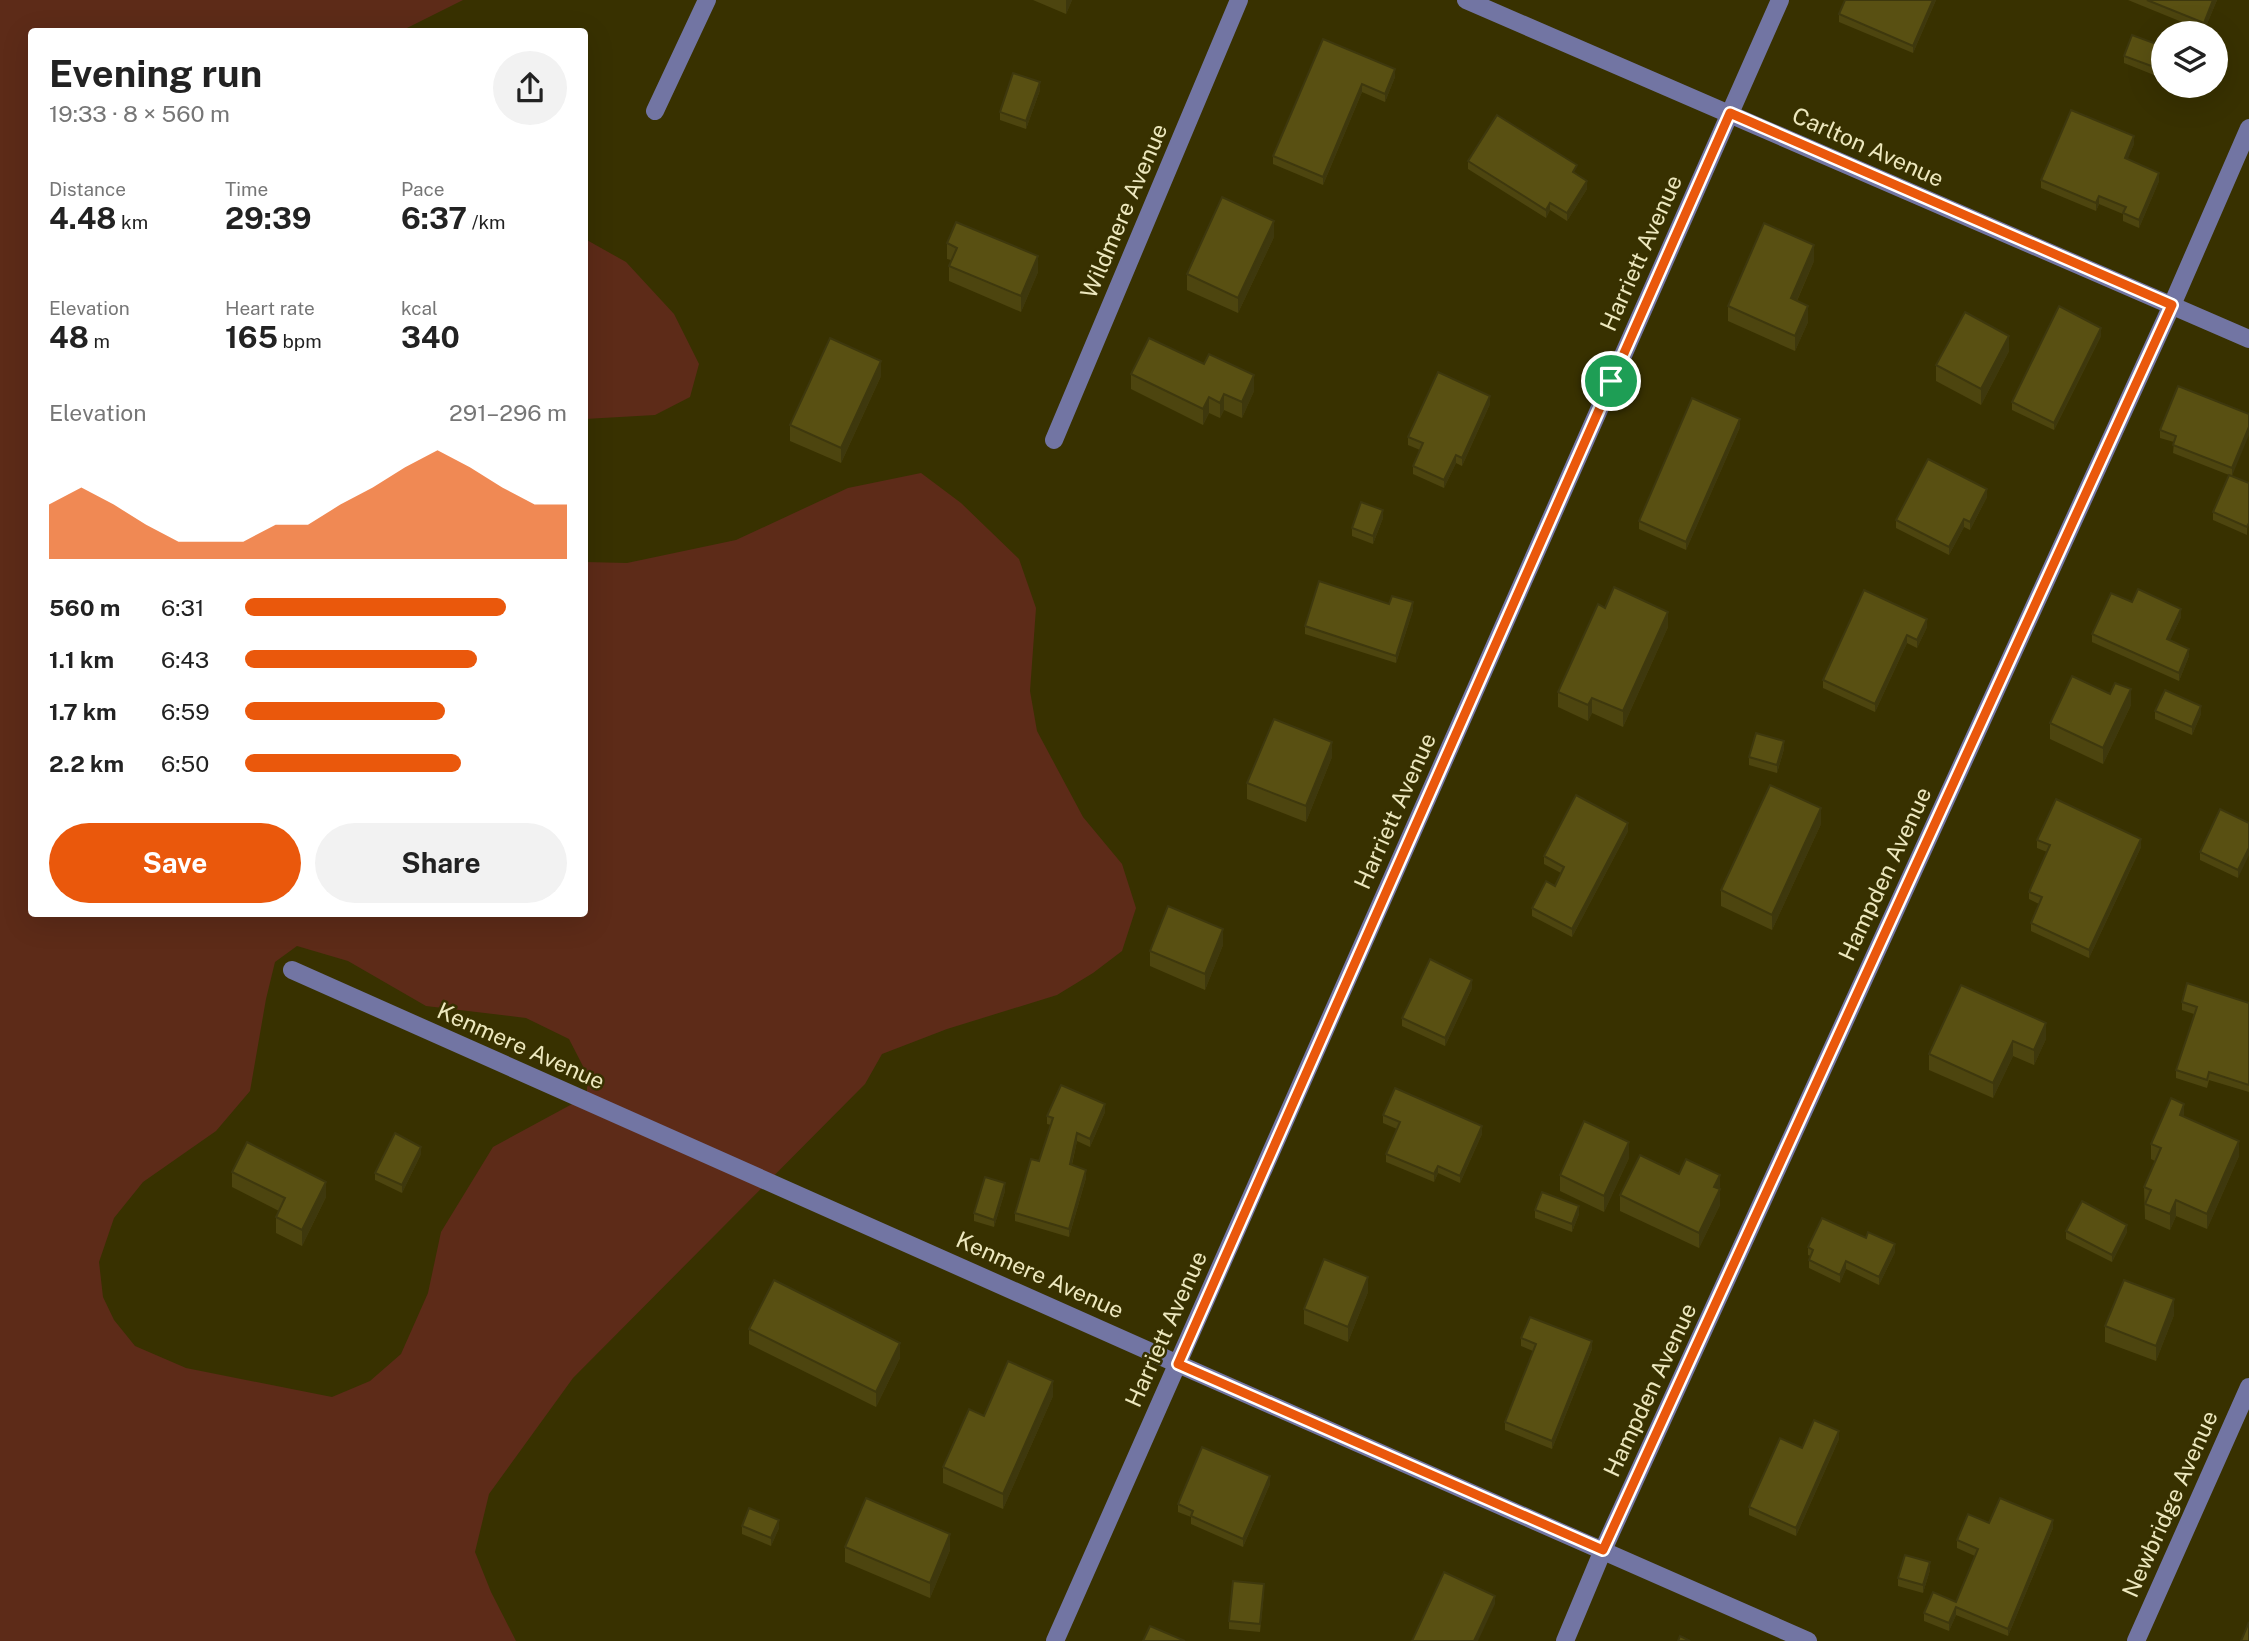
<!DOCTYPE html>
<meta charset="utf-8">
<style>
:root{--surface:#fff;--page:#f2f2f2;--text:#222;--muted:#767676;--accent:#ea580c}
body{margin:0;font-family:"Public Sans",sans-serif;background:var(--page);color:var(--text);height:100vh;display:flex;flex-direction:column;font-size:26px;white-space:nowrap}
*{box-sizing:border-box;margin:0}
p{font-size:23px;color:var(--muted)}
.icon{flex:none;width:38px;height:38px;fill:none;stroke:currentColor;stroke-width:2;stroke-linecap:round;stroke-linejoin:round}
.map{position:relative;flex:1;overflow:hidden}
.details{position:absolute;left:28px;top:28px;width:560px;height:889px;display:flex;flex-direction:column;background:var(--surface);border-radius:7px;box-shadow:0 7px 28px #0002}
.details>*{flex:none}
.buttons{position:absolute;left:2151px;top:21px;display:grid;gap:14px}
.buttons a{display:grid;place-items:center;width:77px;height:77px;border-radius:50%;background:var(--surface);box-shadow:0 7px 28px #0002;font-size:35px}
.pin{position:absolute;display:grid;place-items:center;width:60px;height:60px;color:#fff;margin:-30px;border:4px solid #fff;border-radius:50%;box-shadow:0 2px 7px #0007}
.round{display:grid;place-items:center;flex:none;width:74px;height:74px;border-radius:37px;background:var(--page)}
.overview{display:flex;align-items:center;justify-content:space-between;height:119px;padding:0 21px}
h1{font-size:38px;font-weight:700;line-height:52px}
.metrics{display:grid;grid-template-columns:repeat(3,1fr);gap:10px;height:119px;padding:7px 21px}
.metrics div{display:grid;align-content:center}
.metrics b{font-size:30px;font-weight:700}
.metrics small{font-size:19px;font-weight:400}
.metrics p{font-size:19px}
.chart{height:196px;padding:14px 21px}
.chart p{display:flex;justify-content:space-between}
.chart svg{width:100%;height:126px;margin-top:7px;fill:var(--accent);opacity:.7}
.button{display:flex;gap:14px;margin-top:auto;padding:14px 21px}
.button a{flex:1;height:80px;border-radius:42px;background:var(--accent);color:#fff;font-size:28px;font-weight:700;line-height:80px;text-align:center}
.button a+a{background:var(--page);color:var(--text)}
ul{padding:0 21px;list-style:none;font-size:23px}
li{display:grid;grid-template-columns:112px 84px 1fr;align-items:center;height:52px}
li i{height:18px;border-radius:9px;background:var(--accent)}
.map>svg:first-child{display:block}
</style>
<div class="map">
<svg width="2249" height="1641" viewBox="0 0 2249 1641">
<rect width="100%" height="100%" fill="#383100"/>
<g fill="#5d2b18" fill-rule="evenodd">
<path d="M0,0H463L401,31L32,32V914H584L585,562L627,563L736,540L848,488L921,473L961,503L1019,559L1036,608L1030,691L1037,731L1083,817L1122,864L1136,908L1122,951L1093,973L1057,995L947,1029L882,1054L865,1084L573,1378L489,1494L475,1552L491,1592L516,1641H0ZM297,946L348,961L426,1006L526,1018L569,1039L587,1074V1096L493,1147L441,1232L428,1293L401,1354L370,1381L332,1397L186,1368L135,1346L114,1320L103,1297L99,1262L114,1218L143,1182L216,1131L250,1091L266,999L275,962Z"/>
<path d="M585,239L626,262L674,314L699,364L690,397L655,415L585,419Z"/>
</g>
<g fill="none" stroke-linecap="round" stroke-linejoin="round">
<g stroke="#7275a3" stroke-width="18">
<path d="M1466,0L2249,339"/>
<path d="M655,111L707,0"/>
<path d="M1054,440L1239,0"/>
<path d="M292,970L1178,1364L1808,1641"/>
<path d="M1055,1641L1780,0"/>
<path d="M1565,1641L1603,1550L2172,305L2249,128"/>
<path d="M2136,1641L2249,1387"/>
</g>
</g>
<g fill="#4d450f">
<path d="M1033,0H1072L1066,14Z"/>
<path d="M1845,0H1936L1913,53L1839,22V14Z"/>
<path d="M2128,0H2217L2204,31Z"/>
<path d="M1323,39L1395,77L1385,102L1362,92L1323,185L1273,164V156Z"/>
<path d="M2162,54L2154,75L2124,63V56Z"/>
<path d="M1040,90L1026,129L1000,120V112Z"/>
<path d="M2134,144L2127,159L2159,181L2139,228L2123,221V214L2099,204L2096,211L2041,188V180Z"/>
<path d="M1468,161L1577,173L1576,174L1587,189L1567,221L1550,210L1546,218L1468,169Z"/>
<path d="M1274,237L1238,313L1187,290V274Z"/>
<path d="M947,243L1038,272L1021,312L949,281V266L951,260L947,259Z"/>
<path d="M1814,261L1797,301L1808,322L1795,351L1728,321V306Z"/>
<path d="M2101,336L2054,430L2012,410V402Z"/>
<path d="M2009,351L1981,405L1936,381V365Z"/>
<path d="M1131,374L1254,391L1242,418L1224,410L1220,418L1209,413L1203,425L1131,389Z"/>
<path d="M881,376L841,463L790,441V425Z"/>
<path d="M1490,404L1462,466L1456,463L1444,488L1413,474V466L1420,450L1408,445V437Z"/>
<path d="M2249,414L2232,476L2249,483L2247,535L2213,520V512L2229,475L2173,453L2174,442L2160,438V430Z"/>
<path d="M1740,427L1686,550L1639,529V521Z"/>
<path d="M1987,497L1970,530L1964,527L1949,555L1896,528V520Z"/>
<path d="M1383,518L1373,544L1352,536V528Z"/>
<path d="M1864,590L1927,627L1917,648L1907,643L1875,712L1823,688V680Z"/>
<path d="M2132,602L2181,617L2170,640L2189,656L2179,681L2092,642V634Z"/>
<path d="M1605,608L1668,627L1623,727L1592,713L1588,721L1558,707V692Z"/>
<path d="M1413,610L1396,663L1305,634V626Z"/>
<path d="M2110,694L2131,705L2103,764L2050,739V723Z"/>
<path d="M2155,711L2201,714L2192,735L2155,719Z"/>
<path d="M1784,749L1777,773L1749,765V757Z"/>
<path d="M1332,757L1306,822L1247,799V783Z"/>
<path d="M2249,823L2238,878L2200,860V852Z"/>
<path d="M1821,824L1772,930L1721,906V890Z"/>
<path d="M1628,831L1572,937L1532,916V908L1555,886L1561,873L1544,864V856Z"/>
<path d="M2037,840L2141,847L2089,958L2031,931V923L2039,904L2029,899V892L2047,852L2037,848Z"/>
<path d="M1223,945L1205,990L1150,966V951Z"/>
<path d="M1961,985L2046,1039L2034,1065L2013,1056L1993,1098L1929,1070V1054Z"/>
<path d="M1472,988L1445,1046L1402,1026V1018Z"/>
<path d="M2182,1002L2249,1003V1092L2209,1080L2207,1088L2176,1078V1070L2194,1014L2182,1010Z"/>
<path d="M1105,1112L1090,1147L1077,1141L1072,1165L1086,1178L1069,1237L1015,1221V1213L1039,1161L1051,1125L1047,1124V1116Z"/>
<path d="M1383,1115L1482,1134L1460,1183L1438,1173L1434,1182L1386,1162V1154L1397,1129L1383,1123Z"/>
<path d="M2184,1117L2239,1156L2207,1229L2176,1216L2170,1230L2145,1219L2144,1187L2155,1161L2151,1159V1144Z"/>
<path d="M421,1154L402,1193L375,1180V1173Z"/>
<path d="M1629,1158L1604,1212L1560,1191V1175Z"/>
<path d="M232,1172L326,1197L302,1246L276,1233V1217L279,1211L232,1187Z"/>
<path d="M1679,1174L1720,1175V1205L1699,1248L1620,1211V1195Z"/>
<path d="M1005,1191L994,1227L974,1221V1213Z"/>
<path d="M1535,1210L1579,1214L1572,1232L1535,1218Z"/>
<path d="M2066,1231L2127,1232L2112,1262L2066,1239Z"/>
<path d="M1808,1247L1895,1252L1879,1285L1846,1269L1840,1283L1809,1268V1260L1811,1256L1808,1255Z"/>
<path d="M1368,1292L1348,1342L1304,1324V1309Z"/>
<path d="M2174,1315L2156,1361L2105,1342V1326Z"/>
<path d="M749,1329L900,1358L876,1407L749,1344Z"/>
<path d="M1521,1338L1592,1349L1552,1449L1505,1430V1422L1533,1351L1521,1346Z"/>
<path d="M1053,1396L1003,1509L943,1483V1467L984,1416Z"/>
<path d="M1839,1439L1796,1536L1749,1515V1507L1802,1448Z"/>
<path d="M1270,1484L1243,1547L1191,1524V1517L1178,1512V1504Z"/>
<path d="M1989,1523L2053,1528L2008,1636L1956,1615L1949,1631L1924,1621V1613L1956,1602L1975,1556L1957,1548V1540Z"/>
<path d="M742,1526L779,1528L771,1546L742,1534Z"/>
<path d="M845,1547L950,1550L930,1598L845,1562Z"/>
<path d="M1930,1570L1923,1593L1898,1586V1578Z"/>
<path d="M1264,1592L1260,1632L1229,1629V1621Z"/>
</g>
<g fill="#3e380d">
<path d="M1066,0H1072L1066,14Z"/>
<path d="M1933,0H1936L1913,53V46Z"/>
<path d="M2213,0H2217L2204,31V23Z"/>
<path d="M2162,46V54L2154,75V67Z"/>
<path d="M1395,69V77L1385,102V94Z"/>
<path d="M1040,82V90L1026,129V121Z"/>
<path d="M1362,84V92L1323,185V177Z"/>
<path d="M2134,136V144L2125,166V158Z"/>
<path d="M2159,173V181L2139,228V220Z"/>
<path d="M1587,181V189L1567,221V213Z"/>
<path d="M2099,196V204L2096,211V203Z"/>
<path d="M1550,203V210L1546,218V210Z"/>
<path d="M1274,221V237L1238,313V298Z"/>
<path d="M1814,245V261L1791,314V298Z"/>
<path d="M1038,256V272L1021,312V296Z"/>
<path d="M1808,306V322L1795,351V336Z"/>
<path d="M2101,328V336L2054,430V423Z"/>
<path d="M2009,336V351L1981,405V389Z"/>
<path d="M881,361V376L841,463V448Z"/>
<path d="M1254,375V391L1242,418V402Z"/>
<path d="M1224,394V410L1220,418V403Z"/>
<path d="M1490,396V404L1462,466V458Z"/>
<path d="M1209,397V413L1203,425V409Z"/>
<path d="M1740,419V427L1686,550V542Z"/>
<path d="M2249,427V435L2232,476V468Z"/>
<path d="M1456,455V463L1444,488V480Z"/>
<path d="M1987,489V497L1970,530V522Z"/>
<path d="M1383,510V518L1373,544V536Z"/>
<path d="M1964,519V527L1949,555V547Z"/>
<path d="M1413,602V610L1396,663V656Z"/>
<path d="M2181,609V617L2167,647V639Z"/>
<path d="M1668,612V627L1623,727V711Z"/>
<path d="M1927,619V627L1917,648V640Z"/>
<path d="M1907,635V643L1875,712V704Z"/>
<path d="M2189,649V656L2179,681V673Z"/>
<path d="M2131,689V705L2103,764V748Z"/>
<path d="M1592,698V713L1588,721V705Z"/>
<path d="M2201,706V714L2192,735V727Z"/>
<path d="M1784,741V749L1777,773V765Z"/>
<path d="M1332,742V757L1306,822V806Z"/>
<path d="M1821,808V824L1772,930V915Z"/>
<path d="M1628,823V831L1572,937V929Z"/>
<path d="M2141,839V847L2089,958V950Z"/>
<path d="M2249,848V855L2238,878V870Z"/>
<path d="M1223,929V945L1205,990V974Z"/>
<path d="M1472,980V988L1445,1046V1038Z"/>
<path d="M2046,1023V1039L2034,1065V1050Z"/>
<path d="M2013,1041V1056L1993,1098V1083Z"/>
<path d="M1105,1104V1112L1090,1147V1139Z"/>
<path d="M2184,1104V1120L2180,1115Z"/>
<path d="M1482,1126V1134L1460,1183V1176Z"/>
<path d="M1077,1133V1141L1070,1172V1164Z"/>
<path d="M2239,1141V1156L2207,1229V1214Z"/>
<path d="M1629,1142V1158L1604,1212V1196Z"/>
<path d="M421,1147V1154L402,1193V1185Z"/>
<path d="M1438,1166V1173L1434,1182V1174Z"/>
<path d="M1086,1170V1178L1069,1237V1229Z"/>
<path d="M1720,1175V1205L1699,1248V1233L1714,1187Z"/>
<path d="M326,1182V1197L302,1246V1230Z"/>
<path d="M1005,1183V1191L994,1227V1220Z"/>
<path d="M2176,1200V1216L2170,1230V1214Z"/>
<path d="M1579,1206V1214L1572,1232V1224Z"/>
<path d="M2127,1225V1232L2112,1262V1255Z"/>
<path d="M1895,1244V1252L1879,1285V1277Z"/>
<path d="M1846,1261V1269L1840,1283V1275Z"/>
<path d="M1368,1277V1292L1348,1342V1327Z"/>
<path d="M2174,1299V1315L2156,1361V1346Z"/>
<path d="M1592,1341V1349L1552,1449V1441Z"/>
<path d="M900,1343V1358L876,1407V1392Z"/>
<path d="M1053,1381V1396L1003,1509V1494Z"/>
<path d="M1839,1431V1439L1796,1536V1528Z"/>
<path d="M1270,1476V1484L1243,1547V1539Z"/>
<path d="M779,1520V1528L771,1546V1538Z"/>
<path d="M2053,1520V1528L2008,1636V1629Z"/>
<path d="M950,1534V1550L930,1598V1583Z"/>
<path d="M1930,1562V1570L1923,1593V1585Z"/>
<path d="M1495,1596V1604L1478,1641H1474Z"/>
<path d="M1956,1607V1615L1949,1631V1623Z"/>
</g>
<g fill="#595012" stroke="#3e380d" stroke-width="2">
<path d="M1845,0H1933L1913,46L1839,14Z"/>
<path d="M2147,0H2213L2204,23Z"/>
<path d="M2132,35L2162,46L2154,67L2124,56Z"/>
<path d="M1323,39L1395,69L1385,94L1362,84L1323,177L1273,156Z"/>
<path d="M1013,73L1040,82L1026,121L1000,112Z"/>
<path d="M2071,110L2134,136L2125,158L2159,173L2139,220L2123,213L2126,207L2099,196L2096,203L2041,180Z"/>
<path d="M1497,115L1577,165L1573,172L1587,181L1567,213L1550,203L1546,210L1468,161Z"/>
<path d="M1222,197L1274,221L1238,298L1187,274Z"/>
<path d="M956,222L1038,256L1021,296L949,266L957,248L947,243Z"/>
<path d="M1764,223L1814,245L1791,298L1808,306L1795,336L1728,306Z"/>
<path d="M2059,306L2101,328L2054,423L2012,402Z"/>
<path d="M1965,312L2009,336L1981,389L1936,365Z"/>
<path d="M830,338L881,361L841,448L790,425Z"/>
<path d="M1149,338L1204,364L1209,354L1254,375L1242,402L1224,394L1220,403L1209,397L1203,409L1131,374Z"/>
<path d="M1438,372L1490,396L1462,458L1456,455L1444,480L1413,466L1423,443L1408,437Z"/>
<path d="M2178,386L2249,414V427L2232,468L2173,445L2176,436L2160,430Z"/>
<path d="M1692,398L1740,419L1686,542L1639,521Z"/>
<path d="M1928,459L1987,489L1970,522L1964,519L1949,547L1896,520Z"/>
<path d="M2229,475L2249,483V523L2247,527L2213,512Z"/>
<path d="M1361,502L1383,510L1373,536L1352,528Z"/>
<path d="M1319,581L1389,604L1392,596L1413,602L1396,656L1305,626Z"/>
<path d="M1614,587L1668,612L1623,711L1592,698L1588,705L1558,692L1598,604L1605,608Z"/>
<path d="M2138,589L2181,609L2167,639L2189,649L2179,673L2092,634L2111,593L2132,602Z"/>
<path d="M1864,590L1927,619L1917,640L1907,635L1875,704L1823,680Z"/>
<path d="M2072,676L2110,694L2115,683L2131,689L2103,748L2050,723Z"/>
<path d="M2165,690L2201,706L2192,727L2155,711Z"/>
<path d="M1274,719L1332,742L1306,806L1247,783Z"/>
<path d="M1756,733L1784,741L1777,765L1749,757Z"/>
<path d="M1770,785L1821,808L1772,915L1721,890Z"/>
<path d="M1576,795L1628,823L1572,929L1532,908L1546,881L1555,886L1564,867L1544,856Z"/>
<path d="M2056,799L2141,839L2089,950L2031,923L2042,897L2029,892L2050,845L2037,840Z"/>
<path d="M2220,809L2249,823V848L2238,870L2200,852Z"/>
<path d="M1168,906L1223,929L1205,974L1150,951Z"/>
<path d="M1430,959L1472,980L1445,1038L1402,1018Z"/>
<path d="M2187,983L2249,1003V1085L2209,1072L2207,1080L2176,1070L2197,1007L2182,1002Z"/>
<path d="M1961,985L2046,1023L2034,1050L2013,1041L1993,1083L1929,1054Z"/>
<path d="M1061,1085L1105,1104L1090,1139L1077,1133L1070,1164L1086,1170L1069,1229L1015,1213L1031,1159L1039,1161L1053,1118L1047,1116Z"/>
<path d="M1395,1088L1482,1126L1460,1176L1438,1166L1434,1174L1386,1154L1400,1122L1383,1115Z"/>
<path d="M2171,1098L2184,1104L2180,1115L2239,1141L2207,1214L2176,1200L2170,1214L2145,1204L2151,1190L2144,1187L2161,1148L2151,1144Z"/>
<path d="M1584,1121L1629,1142L1604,1196L1560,1175Z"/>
<path d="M395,1133L421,1147L402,1185L375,1173Z"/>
<path d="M247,1142L326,1182L302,1230L276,1217L285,1198L232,1172Z"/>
<path d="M1640,1155L1679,1174L1686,1159L1720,1175L1714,1187L1720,1189L1699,1233L1620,1195Z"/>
<path d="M985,1177L1005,1183L994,1220L974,1213Z"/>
<path d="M1542,1192L1579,1206L1572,1224L1535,1210Z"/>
<path d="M2082,1201L2127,1225L2112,1255L2066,1231Z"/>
<path d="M1822,1218L1866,1238L1868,1232L1895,1244L1879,1277L1846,1261L1840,1275L1809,1260L1813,1250L1808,1247Z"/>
<path d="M1324,1259L1368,1277L1348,1327L1304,1309Z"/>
<path d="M774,1280L900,1343L876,1392L749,1329Z"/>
<path d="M2124,1280L2174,1299L2156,1346L2105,1326Z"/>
<path d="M1530,1317L1592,1341L1552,1441L1505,1422L1536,1344L1521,1338Z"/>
<path d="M1008,1361L1053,1381L1003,1494L943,1467L969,1409L984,1416Z"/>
<path d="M1814,1420L1839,1431L1796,1528L1749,1507L1780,1438L1802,1448Z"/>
<path d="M1202,1447L1270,1476L1243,1539L1191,1516L1193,1511L1178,1504Z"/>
<path d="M866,1498L950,1534L930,1583L845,1547Z"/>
<path d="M2000,1498L2053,1520L2008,1629L1956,1607L1949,1623L1924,1613L1933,1592L1956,1602L1978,1549L1957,1540L1968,1514L1989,1523Z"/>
<path d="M749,1508L779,1520L771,1538L742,1526Z"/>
<path d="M1905,1555L1930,1562L1923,1585L1898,1578Z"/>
<path d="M1444,1572L1495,1596L1474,1641H1412Z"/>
<path d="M1233,1581L1264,1584L1260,1624L1229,1621Z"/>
<path d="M2249,1622V1641H2241Z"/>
<path d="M1150,1626L1185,1641H1143Z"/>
<path d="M1680,1636L1690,1641H1678Z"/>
</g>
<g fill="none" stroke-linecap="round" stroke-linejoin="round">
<defs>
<path id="route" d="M1730,113L2172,305L1603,1550L1178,1364Z"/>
</defs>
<use href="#route" stroke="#fff" stroke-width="14"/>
<use href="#route" stroke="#ea580c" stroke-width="9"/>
</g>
<g text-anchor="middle" stroke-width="5" stroke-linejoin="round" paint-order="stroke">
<g font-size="23" fill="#ede8be" stroke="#383100">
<text transform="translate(1868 147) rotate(24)" y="8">Carlton Avenue</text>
<text transform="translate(1124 211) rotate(-67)" y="8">Wildmere Avenue</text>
<text transform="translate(1641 253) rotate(-66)" y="8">Harriett Avenue</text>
<text transform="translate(1395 811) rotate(-66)" y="8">Harriett Avenue</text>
<text transform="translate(1885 874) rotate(-65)" y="8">Hampden Avenue</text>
<text transform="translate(521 1046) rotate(24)" y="8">Kenmere Avenue</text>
<text transform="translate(1040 1275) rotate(24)" y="8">Kenmere Avenue</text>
<text transform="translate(1166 1329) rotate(-66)" y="8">Harriett Avenue</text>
<text transform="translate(1650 1390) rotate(-65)" y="8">Hampden Avenue</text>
<text transform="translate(2170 1504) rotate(-66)" y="8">Newbridge Avenue</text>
</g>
</g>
</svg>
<div class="buttons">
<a><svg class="icon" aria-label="layers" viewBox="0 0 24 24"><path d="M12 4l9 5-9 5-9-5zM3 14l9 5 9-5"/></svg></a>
</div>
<div class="pin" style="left:1611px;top:381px;background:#1e9e55"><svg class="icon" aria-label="arrive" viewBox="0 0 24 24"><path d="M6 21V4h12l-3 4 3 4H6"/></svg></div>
<section class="details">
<div class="overview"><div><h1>Evening run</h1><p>19:33 · 8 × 560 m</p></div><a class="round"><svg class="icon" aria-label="share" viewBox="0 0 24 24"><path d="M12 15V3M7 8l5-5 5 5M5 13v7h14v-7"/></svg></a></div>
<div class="metrics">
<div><p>Distance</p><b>4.48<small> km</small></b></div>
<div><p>Time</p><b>29:39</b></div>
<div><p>Pace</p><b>6:37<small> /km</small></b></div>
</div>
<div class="metrics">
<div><p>Elevation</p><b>48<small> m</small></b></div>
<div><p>Heart rate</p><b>165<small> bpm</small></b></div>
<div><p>kcal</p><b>340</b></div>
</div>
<div class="chart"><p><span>Elevation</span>291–296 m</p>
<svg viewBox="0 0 160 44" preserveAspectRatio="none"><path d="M0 44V25L10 19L20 25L30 32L40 38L50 38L60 38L70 32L80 32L90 25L100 19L110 12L120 6L130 12L140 19L150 25L160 25V44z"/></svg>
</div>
<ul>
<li><b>560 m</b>6:31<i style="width:81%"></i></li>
<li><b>1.1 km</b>6:43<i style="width:72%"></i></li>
<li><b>1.7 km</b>6:59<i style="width:62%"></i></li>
<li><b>2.2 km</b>6:50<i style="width:67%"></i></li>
</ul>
<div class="button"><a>Save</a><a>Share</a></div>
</section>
</div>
